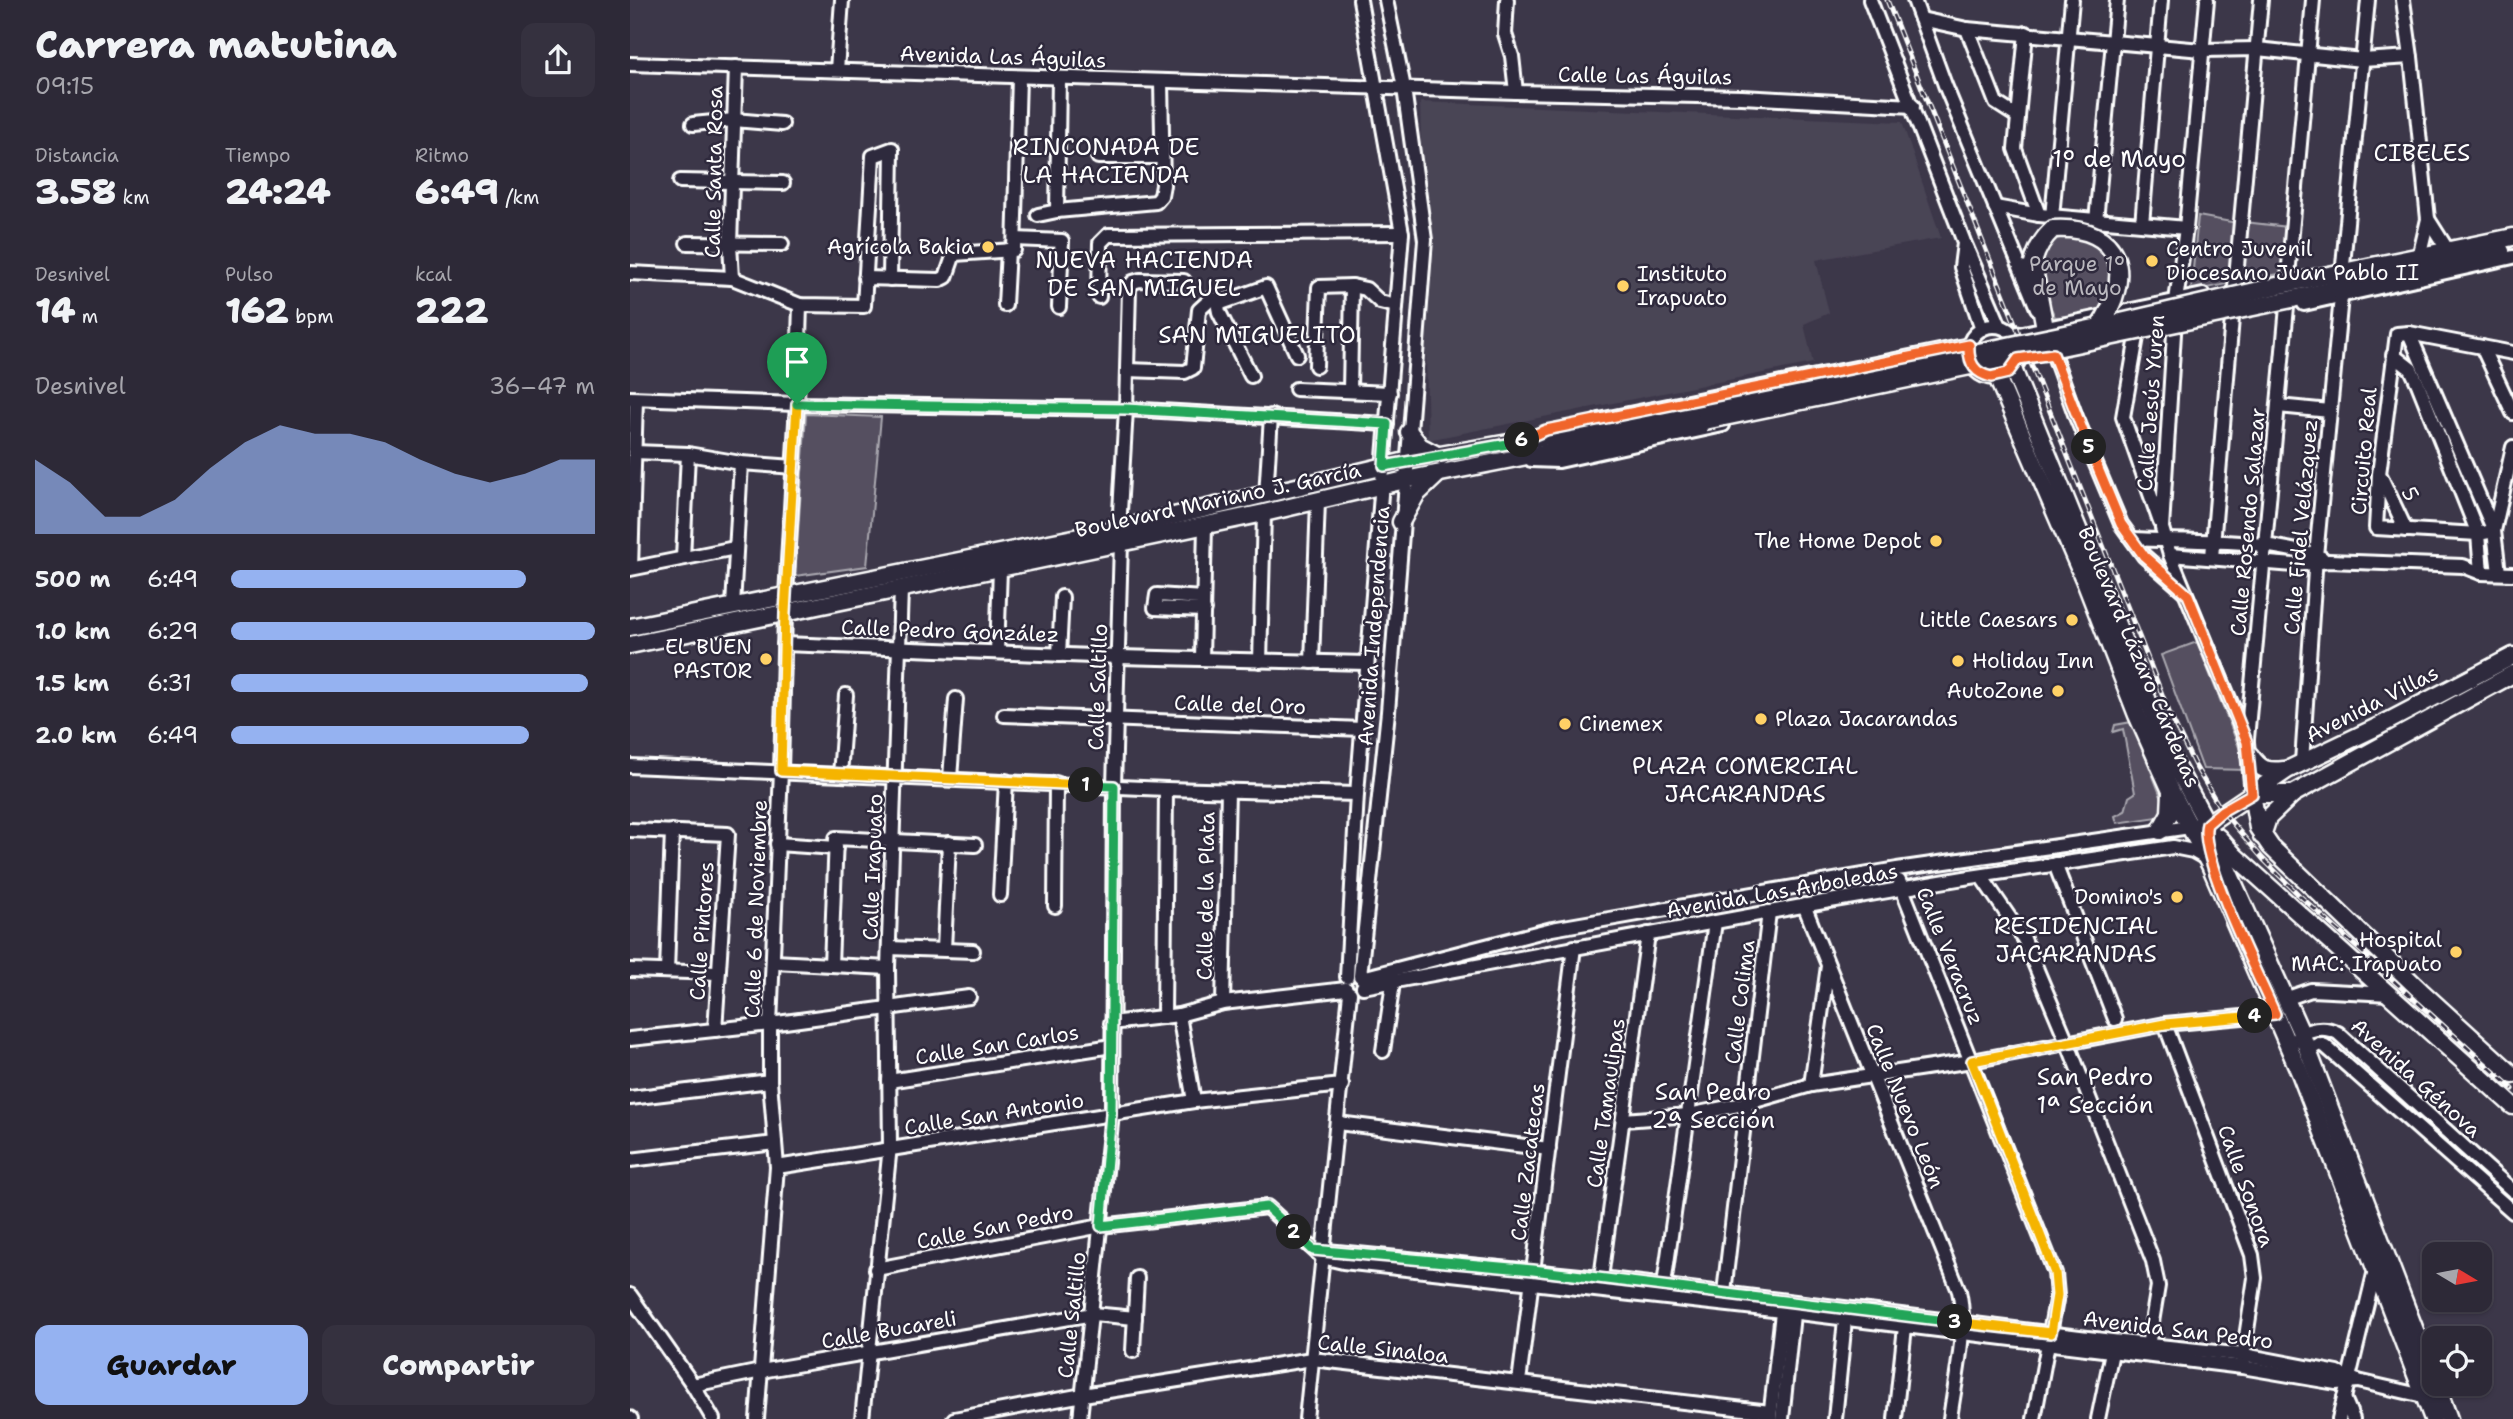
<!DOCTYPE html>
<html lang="es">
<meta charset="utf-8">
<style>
:root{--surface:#2d2937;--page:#35313f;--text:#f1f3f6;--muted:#a7a6ad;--line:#484552;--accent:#95b2f1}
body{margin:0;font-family:"Shantell Sans",sans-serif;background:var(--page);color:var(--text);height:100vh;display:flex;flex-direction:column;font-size:26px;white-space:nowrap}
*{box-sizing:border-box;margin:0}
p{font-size:23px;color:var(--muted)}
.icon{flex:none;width:38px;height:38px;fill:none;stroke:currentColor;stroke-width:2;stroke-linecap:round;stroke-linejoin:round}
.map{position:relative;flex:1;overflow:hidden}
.drawer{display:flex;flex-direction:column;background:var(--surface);width:630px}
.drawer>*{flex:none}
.needle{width:46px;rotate:100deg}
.controls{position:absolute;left:1792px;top:1242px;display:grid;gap:14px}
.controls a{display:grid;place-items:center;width:70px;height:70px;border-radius:14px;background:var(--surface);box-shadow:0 2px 5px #0004,0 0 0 2px var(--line);font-size:35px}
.pin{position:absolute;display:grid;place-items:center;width:60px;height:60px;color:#fff;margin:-72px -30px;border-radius:50% 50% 50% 0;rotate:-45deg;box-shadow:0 0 7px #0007}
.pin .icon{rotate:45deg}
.km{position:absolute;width:35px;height:35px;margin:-18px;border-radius:50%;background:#222;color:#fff;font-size:19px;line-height:35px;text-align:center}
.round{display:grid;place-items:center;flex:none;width:74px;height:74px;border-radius:14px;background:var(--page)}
.summary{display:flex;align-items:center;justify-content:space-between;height:119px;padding:0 35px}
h1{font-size:38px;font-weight:800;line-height:52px}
.figures{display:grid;grid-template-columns:repeat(3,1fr);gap:10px;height:119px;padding:7px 35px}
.figures div{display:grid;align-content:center}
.figures b{font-size:35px;font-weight:800}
.figures small{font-size:19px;font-weight:400}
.figures p{font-size:19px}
.chart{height:196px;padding:14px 35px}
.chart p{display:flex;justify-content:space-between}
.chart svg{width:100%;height:126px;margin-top:7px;fill:var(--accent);opacity:.7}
.primary-button{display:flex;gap:14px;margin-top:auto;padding:14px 35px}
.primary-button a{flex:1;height:80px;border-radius:14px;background:var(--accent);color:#111;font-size:28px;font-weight:800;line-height:80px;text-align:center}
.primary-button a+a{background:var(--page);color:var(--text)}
ul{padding:0 35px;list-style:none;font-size:23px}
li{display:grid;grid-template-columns:112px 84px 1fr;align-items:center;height:52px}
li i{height:18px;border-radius:9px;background:var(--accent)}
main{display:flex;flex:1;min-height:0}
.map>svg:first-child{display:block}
</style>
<main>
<section class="drawer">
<div class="summary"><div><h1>Carrera matutina</h1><p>09:15</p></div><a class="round"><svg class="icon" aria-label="share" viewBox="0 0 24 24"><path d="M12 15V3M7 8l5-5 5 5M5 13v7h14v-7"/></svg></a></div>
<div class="figures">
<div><p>Distancia</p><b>3.58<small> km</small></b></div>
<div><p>Tiempo</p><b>24:24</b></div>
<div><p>Ritmo</p><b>6:49<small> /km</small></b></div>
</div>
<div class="figures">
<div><p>Desnivel</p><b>14<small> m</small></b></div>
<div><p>Pulso</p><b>162<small> bpm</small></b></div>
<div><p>kcal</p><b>222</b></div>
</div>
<div class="chart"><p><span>Desnivel</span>36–47 m</p>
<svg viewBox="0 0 160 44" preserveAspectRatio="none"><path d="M0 44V18L10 26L20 38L30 38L40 32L50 21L60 12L70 6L80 9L90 9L100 12L110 18L120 23L130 26L140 23L150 18L160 18V44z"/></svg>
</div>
<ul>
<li><b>500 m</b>6:49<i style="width:81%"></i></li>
<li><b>1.0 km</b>6:29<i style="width:100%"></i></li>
<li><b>1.5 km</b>6:31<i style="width:98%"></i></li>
<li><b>2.0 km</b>6:49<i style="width:82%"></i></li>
</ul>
<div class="primary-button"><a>Guardar</a><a>Compartir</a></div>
</section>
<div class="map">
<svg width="1883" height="1419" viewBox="0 0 1883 1419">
<rect width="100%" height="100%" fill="#3c3749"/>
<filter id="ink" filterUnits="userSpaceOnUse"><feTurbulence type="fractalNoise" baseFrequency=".0143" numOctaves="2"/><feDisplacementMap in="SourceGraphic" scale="14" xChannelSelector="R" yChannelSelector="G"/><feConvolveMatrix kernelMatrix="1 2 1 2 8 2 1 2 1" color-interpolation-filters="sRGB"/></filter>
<g filter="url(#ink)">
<path fill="#494455" d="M790,102L1272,122L1311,238L1186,260L1199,313L1174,324L1183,363L798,440Z"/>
<g fill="#555060" stroke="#aaa8b0" stroke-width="2">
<path d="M1568,216L1607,223L1603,283L1561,291Z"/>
<path d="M1614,222L1658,227L1654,273L1612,281Z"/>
<path d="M1433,237C1445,238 1460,238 1469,246C1488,262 1486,302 1463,312C1452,317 1437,317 1425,317L1415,295L1407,259L1419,241Z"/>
<path d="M176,414L251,417L237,566L165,576Z"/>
<path d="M1567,642L1618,770L1573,769L1531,655Z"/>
<path d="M1502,722L1535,807V816L1487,823L1485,816L1495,811L1499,797L1505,793L1493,729L1483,732L1485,725Z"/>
</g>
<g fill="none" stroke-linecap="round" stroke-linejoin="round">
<defs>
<g id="minor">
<path d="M877,0L875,34L882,56L886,92"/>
<path d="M1240,0L1334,242L1370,326"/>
<path d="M1284,0L1315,85L1407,308"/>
<path d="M1577,0L1556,228L1546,301L1532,528L1540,555L1617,742L1622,794"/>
<path d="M1773,0L1781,57L1798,219L1790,253"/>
<path d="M1291,19L1337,29L1572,50L1627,49L1732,60L1781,57"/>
<path d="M1337,29L1366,103L1388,117"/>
<path d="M1396,33L1385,149L1409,215"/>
<path d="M0,64L886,92L1112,97L1283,106"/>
<path d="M207,70L212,0"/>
<path d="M63,124L104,120L152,124"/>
<path d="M468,157H532"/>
<path d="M50,181L153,183"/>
<path d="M1365,207L1409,215L1556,228"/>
<path d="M427,211L429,78"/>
<path d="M408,215L427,211L526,202L531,196L533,185L531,82"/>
<path d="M1422,217L1442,0"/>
<path d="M1798,219L1817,249"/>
<path d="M1466,221L1487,0"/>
<path d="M1512,224L1531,0"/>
<path d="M385,239L432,241L429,307"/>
<path d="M57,243L152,244"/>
<path d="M1334,243L1331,267L1352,329"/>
<path d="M1713,265L1738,0"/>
<path d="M0,273L102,278L170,305L234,306L243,156L262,149L260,279"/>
<path d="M1658,276L1683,0"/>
<path d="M102,278L100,244L106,67"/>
<path d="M235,278L310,280L316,277L324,254L384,250L389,77"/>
<path d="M1605,288L1631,0"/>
<path d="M469,297L470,243L478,235L772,233"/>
<path d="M1674,304L1883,257"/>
<path d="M375,305L378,250"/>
<circle cx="1364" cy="352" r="26"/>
<path d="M1779,333L1864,531L1869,573"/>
<path d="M1384,335L1573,295"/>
<path d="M1507,337L1493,417L1530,522"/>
<path d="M1419,342L1446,417L1491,524L1514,556L1555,592"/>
<path d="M1852,347L1883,413"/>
<path d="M1763,355L1781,369L1788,384L1848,534L1851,573"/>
<path d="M686,366L689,287L722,286L736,289L750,302L766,306"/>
<path d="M497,370L555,372L563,368L569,310L581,299H585L591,303"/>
<path d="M621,376L589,312L588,307L591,303L636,287L667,355"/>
<path d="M666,389L760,393"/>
<path d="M720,390L722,286"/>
<path d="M0,398L167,404L496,409L757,424"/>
<path d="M1648,406L1700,411"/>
<path d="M969,420L1339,345"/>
<path d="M4,452L58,454L111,463L164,467"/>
<path d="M901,460L929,461L1093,425"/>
<path d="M1751,477L1776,530"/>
<path d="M636,496L641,416"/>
<path d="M489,529L496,409L499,288L503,282L510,280L554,281"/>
<path d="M1864,531L1848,534L1746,528L1749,474L1767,334L1779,333L1883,353"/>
<path d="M1864,531L1883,447"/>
<path d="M1502,539C1563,542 1634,538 1692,558"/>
<path d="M1540,555L1664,565L1699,561L1833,566L1851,573L1883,574"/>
<path d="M1582,557L1602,318"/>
<path d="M53,558L58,454"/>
<path d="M1,568L6,399"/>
<path d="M0,569L105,548"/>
<path d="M573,598L527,595L525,608L574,610"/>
<path d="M103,606L111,463"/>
<path d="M154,644L489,657L737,663"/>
<path d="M367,652L370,569"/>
<path d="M429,655L432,597"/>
<path d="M572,659L575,525"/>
<path d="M630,661L634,513"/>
<path d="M682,662L688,501"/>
<path d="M374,715L732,729"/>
<path d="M1617,739L1657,307"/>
<path d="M1672,762L1686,556L1711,297"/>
<path d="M0,766L536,789L727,794"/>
<path d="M210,775L216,695"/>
<path d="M320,778L326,699"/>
<path d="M0,830L98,834L85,1030"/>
<path d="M147,844L206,848"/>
<path d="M1425,864L1485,1019"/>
<path d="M1351,876L1394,939L1438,1044L1523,1261L1528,1286L1518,1346"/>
<path d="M1269,881L1425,1273L1427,1295L1404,1419"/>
<path d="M370,895L376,781"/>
<path d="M1174,905L1329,1291C1338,1329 1325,1380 1320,1419"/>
<path d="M425,906L426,783"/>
<path d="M259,948L343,951"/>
<path d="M314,949L319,843"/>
<path d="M144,962L258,968"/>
<path d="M201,965L206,838L345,845"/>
<path d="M0,970L87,973"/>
<path d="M37,971L42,831"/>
<path d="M730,976L758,712L795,240L774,88L756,0"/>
<path d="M717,977L727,794L772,233L730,0"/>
<path d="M732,978L922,929L1267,869L1560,827"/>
<path d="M733,987L1194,902L1334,878L1543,847L1563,851L1577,859"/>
<path d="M1655,999L1681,990L1760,994"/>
<path d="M593,1003L598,790"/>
<path d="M549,1015L564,1101"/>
<path d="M534,1017L536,789"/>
<path d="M481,1023L549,1015L593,1003L716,989"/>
<path d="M1535,1024L1622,1255L1625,1278L1612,1363"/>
<path d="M0,1039L140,1024L339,997"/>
<path d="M1660,1049C1667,1030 1691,1024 1708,1033L1883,1191"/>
<path d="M753,1051L763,983"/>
<path d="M1677,1051L1689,1044L1695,1046L1883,1212"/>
<path d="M259,1081L482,1046"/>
<path d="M1181,1085L1198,966"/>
<path d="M0,1098L140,1081"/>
<path d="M994,1120L1059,1115L1118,1103L1181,1085L1342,1061L1535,1024L1645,1014"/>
<path d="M708,1123L919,1149"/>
<path d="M0,1160L145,1143"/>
<path d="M147,1167L564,1101L712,1085"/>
<path d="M687,1250L971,1278L1482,1341L1614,1355L1708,1373L1728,1381L1802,1398"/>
<path d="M246,1269L471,1226L637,1207L692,1257L713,1262L1152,1311L1612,1367L1706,1383L1728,1381"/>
<path d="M971,1278L1018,934"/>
<path d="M1034,1285L1085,922"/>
<path d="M0,1295L63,1385L83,1419"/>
<path d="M1093,1301L1139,912"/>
<path d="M503,1351L507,1278"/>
<path d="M889,1382L944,947"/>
<path d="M63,1385L131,1371L463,1314L505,1318"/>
<path d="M1714,1398L1723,1419"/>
<path d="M0,1418L1,1419"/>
<path d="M1140,1418L1153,1304"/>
<path d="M127,1419L147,1167L140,1081V1024L151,771L155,613L167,404L170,305"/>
<path d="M232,1419L260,1146L258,968L271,589"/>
<path d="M324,1419L453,1395L682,1359L1140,1412"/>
<path d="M450,1419L482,1114L484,786L491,543"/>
<path d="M676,1419L720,993"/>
<path d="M1152,1419L1164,1305"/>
<path d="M1205,1419L1215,1320"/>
<path d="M1265,1419L1275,1327"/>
<path d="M1468,1419L1482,1352"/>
<path d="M1709,1419L1746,1266"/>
</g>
<g id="major">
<path d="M1403,264L1415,328"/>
<path d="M1660,283L1883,237"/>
<path d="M1662,299L1871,251"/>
<path d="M1383,369L1540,755L1577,824L1672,1035L1804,1380"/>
<path d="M1367,377L1456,584L1507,715L1541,791L1580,865L1670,1073L1803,1419"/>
<path d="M779,432L790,446L811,457"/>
<path d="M771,522L786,495L807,475"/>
<path d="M0,627L489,529L776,461L1074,409"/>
<path d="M0,645L634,513L775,480L1075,421"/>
<path d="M1620,755C1630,770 1637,772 1654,770"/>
<path d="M1622,794L1628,828L1641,847L1793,993L1883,1075"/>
<path d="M1622,794H1663L1883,674"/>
<path d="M1569,825L1577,824L1657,770L1749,726L1883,656"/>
<path d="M1530,831L1540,813L1541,793"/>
<path d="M1632,836L1638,818L1663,794"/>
<path d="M1588,837L1605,856L1883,1106"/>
<path d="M1806,1384L1819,1419"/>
</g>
</defs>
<use href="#minor" stroke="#fff" stroke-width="18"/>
<use href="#major" stroke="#fff" stroke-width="21"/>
<use href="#minor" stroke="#2f2a3d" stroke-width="12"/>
<use href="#major" stroke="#2f2a3d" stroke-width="16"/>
<defs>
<path id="rail" d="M1257,0L1541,717L1564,764L1592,811L1633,859L1669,895L1883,1089"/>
</defs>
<use href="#rail" stroke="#fff" stroke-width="5"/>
<use href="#rail" stroke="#2f2a3d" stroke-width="2.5" stroke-dasharray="8" stroke-linecap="butt"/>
<defs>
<g id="major-bridge">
<path d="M1403,264C1406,249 1412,239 1423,229C1493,225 1504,276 1469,327"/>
<path d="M1074,409L1469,327L1660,283"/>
<path d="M1075,421L1662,299"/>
</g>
</defs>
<use href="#major-bridge" stroke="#fff" stroke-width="21" stroke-linecap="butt"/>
<use href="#major-bridge" stroke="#2f2a3d" stroke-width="16"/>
</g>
</g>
<g fill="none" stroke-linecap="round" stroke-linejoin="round" filter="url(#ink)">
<defs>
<path id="split-1" d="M167,404L155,613L151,771L456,785"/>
<path id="split-2" d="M456,785L484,786L481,1114L471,1226L637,1207L664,1232"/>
<path id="split-3" d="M664,1232L683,1250L903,1270L1325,1322"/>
<path id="split-4" d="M1325,1322L1421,1333L1427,1295L1425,1273L1342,1061L1535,1024L1625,1016"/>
<path id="split-5" d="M1459,447L1491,524L1514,556L1558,595L1617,742L1622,794L1592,811L1577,824C1567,854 1630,979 1645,1014L1625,1016"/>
<path id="split-6" d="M892,440L916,430L1339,345C1338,362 1344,373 1361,377L1378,373L1388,359L1423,354L1459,447"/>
<path id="split-7" d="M167,404L496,409L757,424L754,466L883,443L892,440"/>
</defs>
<use href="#split-1" stroke="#fff" stroke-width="14"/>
<use href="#split-2" stroke="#fff" stroke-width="14"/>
<use href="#split-3" stroke="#fff" stroke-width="14"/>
<use href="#split-4" stroke="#fff" stroke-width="14"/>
<use href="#split-5" stroke="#fff" stroke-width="14"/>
<use href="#split-6" stroke="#fff" stroke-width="14"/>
<use href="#split-7" stroke="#fff" stroke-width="14"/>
<use href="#split-1" stroke="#f5b400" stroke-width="9"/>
<use href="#split-2" stroke="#22a559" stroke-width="9"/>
<use href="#split-3" stroke="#22a559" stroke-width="9"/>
<use href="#split-4" stroke="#f5b400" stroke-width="9"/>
<use href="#split-5" stroke="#f0652b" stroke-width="9"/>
<use href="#split-6" stroke="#f0652b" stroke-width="9"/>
<use href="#split-7" stroke="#22a559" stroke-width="9"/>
</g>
<g fill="#ffd166" stroke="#2f2a3d" stroke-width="2.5">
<circle cx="358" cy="247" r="7"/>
<circle cx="1522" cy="261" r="7"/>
<circle cx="993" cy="286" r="7"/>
<circle cx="1306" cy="541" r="7"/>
<circle cx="1442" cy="620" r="7"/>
<circle cx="136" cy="659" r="7"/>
<circle cx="1328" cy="661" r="7"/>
<circle cx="1428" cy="691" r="7"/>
<circle cx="1131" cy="719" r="7"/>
<circle cx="935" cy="724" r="7"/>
<circle cx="1547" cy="897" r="7"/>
<circle cx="1826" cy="952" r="7"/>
</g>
<g text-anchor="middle" stroke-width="5" stroke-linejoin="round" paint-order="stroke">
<g font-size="21" fill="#fff" stroke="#2f2a3d">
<text transform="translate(373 57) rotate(2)" y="7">Avenida Las Águilas</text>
<text transform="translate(1015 76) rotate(1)" y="7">Calle Las Águilas</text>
<text transform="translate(84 172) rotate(-89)" y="7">Calle Santa Rosa</text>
<text transform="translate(1521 403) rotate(-86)" y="7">Calle Jesús Yuren</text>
<text transform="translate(1734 451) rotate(-85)" y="7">Circuito Real</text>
<text transform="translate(1780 494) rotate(64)" y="7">5</text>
<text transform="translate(588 500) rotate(-12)" y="7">Boulevard Mariano J. García</text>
<text transform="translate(1618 522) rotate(-85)" y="7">Calle Rosendo Salazar</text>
<text transform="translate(1671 527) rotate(-85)" y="7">Calle Fidel Velázquez</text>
<text transform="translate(744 626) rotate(-86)" y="7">Avenida Independencia</text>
<text transform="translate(320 631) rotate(2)" y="7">Calle Pedro González</text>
<text transform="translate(1509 657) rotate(67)" y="7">Boulevard Lázaro Cárdenas</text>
<text transform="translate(468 687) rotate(-88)" y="7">Calle Saltillo</text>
<text transform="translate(1742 704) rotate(-27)" y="7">Avenida Villas</text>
<text transform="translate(610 705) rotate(2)" y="7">Calle del Oro</text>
<text transform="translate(243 867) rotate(-88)" y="7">Calle Irapuato</text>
<text transform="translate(1152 891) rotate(-10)" y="7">Avenida Las Arboledas</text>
<text transform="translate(576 896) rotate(-89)" y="7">Calle de la Plata</text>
<text transform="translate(126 909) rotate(-88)" y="7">Calle 6 de Noviembre</text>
<text transform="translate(72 931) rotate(-86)" y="7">Calle Pintores</text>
<text transform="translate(1320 956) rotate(68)" y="7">Calle Veracruz</text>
<text transform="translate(1110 1002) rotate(-83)" y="7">Calle Colima</text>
<text transform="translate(367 1045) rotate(-9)" y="7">Calle San Carlos</text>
<text transform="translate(1786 1078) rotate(42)" y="7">Avenida Génova</text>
<text transform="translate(976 1103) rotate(-82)" y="7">Calle Tamaulipas</text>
<text transform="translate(1275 1106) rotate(68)" y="7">Calle Nuevo León</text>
<text transform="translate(364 1114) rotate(-9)" y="7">Calle San Antonio</text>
<text transform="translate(898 1162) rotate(-83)" y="7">Calle Zacatecas</text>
<text transform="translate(1616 1186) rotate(70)" y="7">Calle Sonora</text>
<text transform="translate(365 1227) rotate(-11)" y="7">Calle San Pedro</text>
<text transform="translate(442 1315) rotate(-84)" y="7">Calle Saltillo</text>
<text transform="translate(259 1330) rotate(-10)" y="7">Calle Bucareli</text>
<text transform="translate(1548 1330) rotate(7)" y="7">Avenida San Pedro</text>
<text transform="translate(753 1349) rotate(6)" y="7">Calle Sinaloa</text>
</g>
<g font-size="21" fill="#fff" stroke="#2f2a3d" text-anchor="end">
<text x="344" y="254">Agrícola Bakia</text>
<text x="1536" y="256" text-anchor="start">Centro Juvenil<tspan x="1536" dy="24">Diocesano Juan Pablo II</tspan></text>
<text x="1007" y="281" text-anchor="start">Instituto<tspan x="1007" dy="24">Irapuato</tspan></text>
<text x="1292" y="548">The Home Depot</text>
<text x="1428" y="627">Little Caesars</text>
<text x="122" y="654">EL BUEN<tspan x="122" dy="24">PASTOR</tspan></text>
<text x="1342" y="668" text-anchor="start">Holiday Inn</text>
<text x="1414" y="698">AutoZone</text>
<text x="1145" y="726" text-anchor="start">Plaza Jacarandas</text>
<text x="949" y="731" text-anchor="start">Cinemex</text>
<text x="1533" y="904">Domino's</text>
<text x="1812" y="947">Hospital<tspan x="1812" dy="24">MAC: Irapuato</tspan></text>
</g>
<g font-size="21" fill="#bbb9bf" stroke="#2f2a3d">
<text x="1447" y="271">Parque 1º<tspan x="1447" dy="24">de Mayo</tspan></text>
</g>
<g font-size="24" fill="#fff" stroke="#2f2a3d">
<text x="476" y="155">RINCONADA DE<tspan x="476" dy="28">LA HACIENDA</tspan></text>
<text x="1792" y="161">CIBELES</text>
<text x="1489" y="167">1º de Mayo</text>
<text x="514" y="268">NUEVA HACIENDA<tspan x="514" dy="28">DE SAN MIGUEL</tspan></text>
<text x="627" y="343">SAN MIGUELITO</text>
<text x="1115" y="774">PLAZA COMERCIAL<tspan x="1115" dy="28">JACARANDAS</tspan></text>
<text x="1446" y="934">RESIDENCIAL<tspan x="1446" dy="28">JACARANDAS</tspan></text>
<text x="1465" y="1085">San Pedro<tspan x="1465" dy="28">1ª Sección</tspan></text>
<text x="1083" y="1100">San Pedro<tspan x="1083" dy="28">2ª Sección</tspan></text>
</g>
</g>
</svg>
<div class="controls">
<a><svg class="needle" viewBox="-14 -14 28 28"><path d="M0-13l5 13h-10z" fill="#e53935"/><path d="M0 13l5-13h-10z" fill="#a7a6ad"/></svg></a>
<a><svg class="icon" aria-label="locate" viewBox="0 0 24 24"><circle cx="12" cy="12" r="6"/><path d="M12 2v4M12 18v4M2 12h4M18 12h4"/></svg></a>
</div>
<div class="pin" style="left:167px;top:404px;background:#1e9e55"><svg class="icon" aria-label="arrive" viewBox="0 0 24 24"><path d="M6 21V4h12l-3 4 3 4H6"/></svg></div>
<b class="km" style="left:456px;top:785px">1</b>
<b class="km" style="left:664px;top:1232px">2</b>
<b class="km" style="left:1325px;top:1322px">3</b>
<b class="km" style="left:1625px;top:1016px">4</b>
<b class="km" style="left:1459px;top:447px">5</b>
<b class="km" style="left:892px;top:440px">6</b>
</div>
</main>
